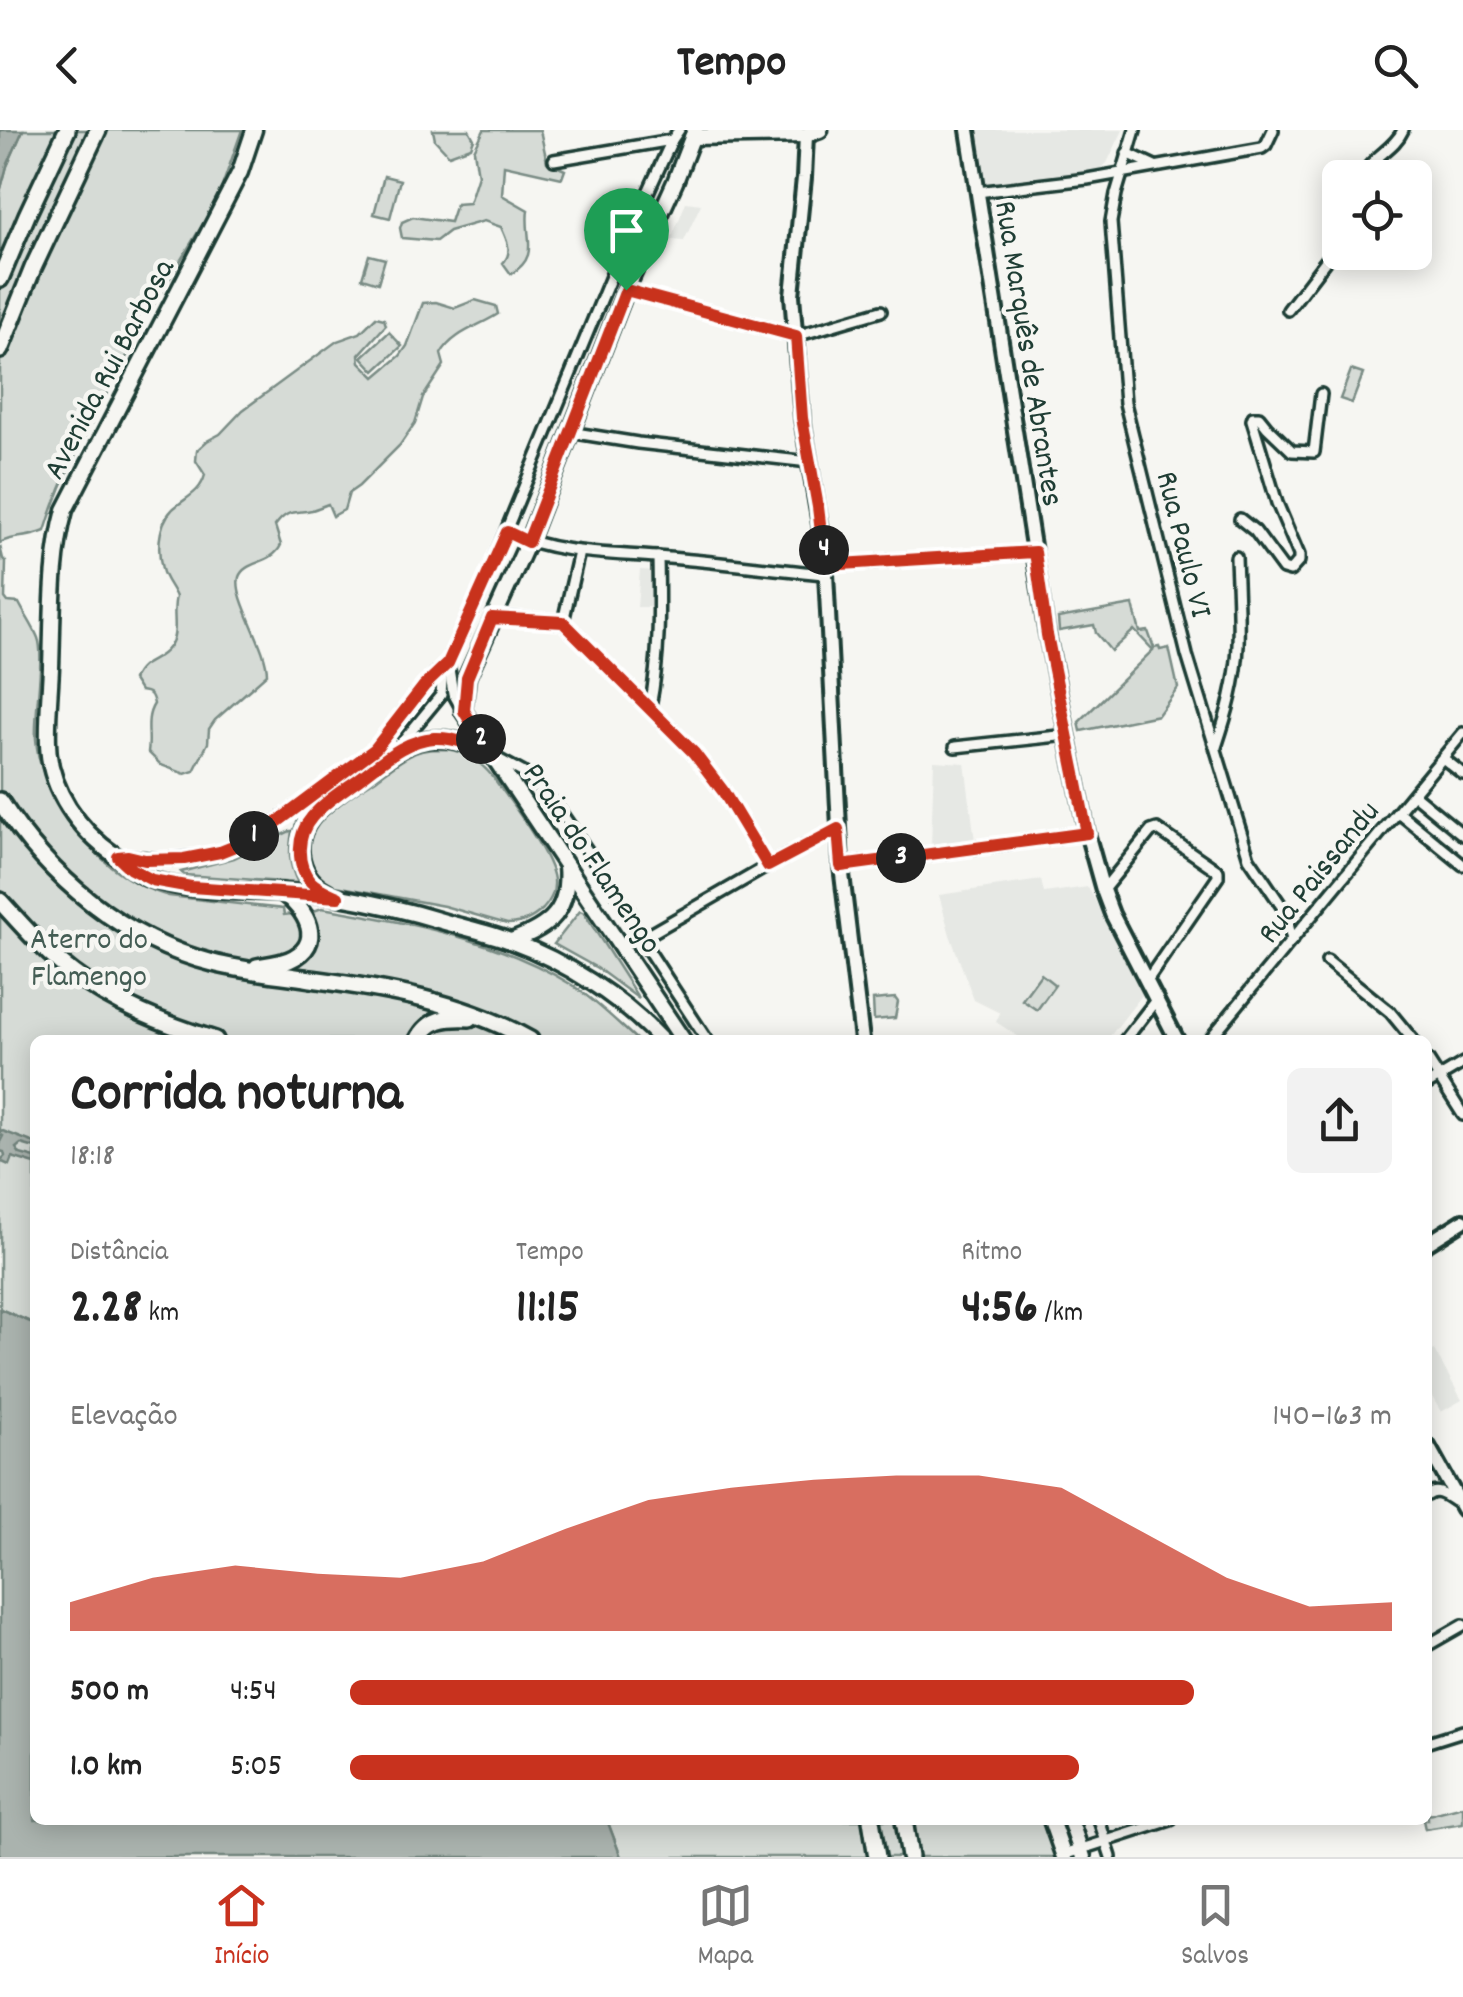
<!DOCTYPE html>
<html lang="pt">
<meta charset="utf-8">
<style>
:root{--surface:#fff;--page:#f2f2f2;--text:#222;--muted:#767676;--line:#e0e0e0;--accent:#c8321e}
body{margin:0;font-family:Dekko,sans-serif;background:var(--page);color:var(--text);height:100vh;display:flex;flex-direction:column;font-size:38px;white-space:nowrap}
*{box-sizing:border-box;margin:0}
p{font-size:32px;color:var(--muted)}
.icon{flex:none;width:55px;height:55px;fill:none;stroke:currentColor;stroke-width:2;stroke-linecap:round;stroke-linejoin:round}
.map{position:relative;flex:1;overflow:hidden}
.drawer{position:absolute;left:30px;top:905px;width:1402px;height:790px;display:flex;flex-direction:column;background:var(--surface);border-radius:15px;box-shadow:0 5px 25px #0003}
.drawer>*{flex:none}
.tools{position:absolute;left:1322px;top:30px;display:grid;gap:20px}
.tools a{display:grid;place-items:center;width:110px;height:110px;border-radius:15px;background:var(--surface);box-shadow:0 5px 25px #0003;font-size:50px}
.pin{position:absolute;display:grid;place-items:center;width:85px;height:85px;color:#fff;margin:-102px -42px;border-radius:50% 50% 50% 0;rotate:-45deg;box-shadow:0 0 10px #0007}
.pin .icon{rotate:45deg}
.km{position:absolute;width:50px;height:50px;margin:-25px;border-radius:50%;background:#222;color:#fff;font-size:28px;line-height:50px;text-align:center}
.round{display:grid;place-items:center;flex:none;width:105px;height:105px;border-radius:15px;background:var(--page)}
.overview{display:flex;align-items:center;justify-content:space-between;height:170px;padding:0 40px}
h1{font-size:55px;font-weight:800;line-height:75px}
.metrics{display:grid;grid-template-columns:repeat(3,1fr);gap:15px;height:170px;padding:10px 40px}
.metrics div{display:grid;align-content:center}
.metrics b{font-size:50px;font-weight:800}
.metrics small{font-size:28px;font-weight:400}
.metrics p{font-size:28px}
.chart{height:280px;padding:20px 40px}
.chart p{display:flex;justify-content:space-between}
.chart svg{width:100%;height:180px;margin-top:10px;fill:var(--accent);opacity:.7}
ul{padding:0 40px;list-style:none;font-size:32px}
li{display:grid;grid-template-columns:160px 120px 1fr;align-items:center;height:75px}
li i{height:25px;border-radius:12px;background:var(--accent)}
header{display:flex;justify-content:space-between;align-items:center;height:130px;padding:0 40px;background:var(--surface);font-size:45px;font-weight:800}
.tabs{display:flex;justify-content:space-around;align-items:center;height:140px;border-top:2px solid var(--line);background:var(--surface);font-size:28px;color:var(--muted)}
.tabs a{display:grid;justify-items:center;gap:5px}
.tabs .current{color:var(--accent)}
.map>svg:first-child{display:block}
</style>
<header><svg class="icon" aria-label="back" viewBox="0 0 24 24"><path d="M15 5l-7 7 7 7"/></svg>Tempo<svg class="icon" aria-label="search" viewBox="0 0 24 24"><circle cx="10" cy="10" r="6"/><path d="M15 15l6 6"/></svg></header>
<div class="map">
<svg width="1463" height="1727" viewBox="0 0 1463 1727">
<rect width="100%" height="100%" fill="#f6f6f2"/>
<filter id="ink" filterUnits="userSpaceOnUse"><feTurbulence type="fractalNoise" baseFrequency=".01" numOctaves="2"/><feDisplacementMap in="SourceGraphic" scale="20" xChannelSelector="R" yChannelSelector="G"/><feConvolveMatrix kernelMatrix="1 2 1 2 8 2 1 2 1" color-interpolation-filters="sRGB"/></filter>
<g filter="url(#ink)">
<g fill="#e6e8e4">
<path d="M973,0H1123L1107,33L1099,40L988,58L981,53Z"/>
<path d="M686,72L701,74L684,111L671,110Z"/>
<path d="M640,440L657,441L653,477H637Z"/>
<path d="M934,631L965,633L975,711L931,716Z"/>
<path d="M1041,750L1044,763L1088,757L1142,860L1143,864L1107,910H1017L1019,907L996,892L1000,883L974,870L950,805L939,765Z"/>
<path d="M1434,1220L1462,1270L1441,1282L1428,1260V1223Z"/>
</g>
<g fill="#d6dbd6" stroke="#7a8c85" stroke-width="2.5">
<path d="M23,0H242L217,71L147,185L140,183L129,204L136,209C103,272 66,333 45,401C28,409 12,405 0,413V62L7,36Z"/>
<path d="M433,0H469L474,9L471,17L449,25L435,10Z"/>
<path d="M484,0H540L547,32L565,40L562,48L504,35L502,65L528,80C524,107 541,126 511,144L503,133C514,122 506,109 501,97L484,91L449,101L436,111L402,108L400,98L402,92L413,87L450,92L456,74L469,73L478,45L474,20Z"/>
<path d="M384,46L400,50L390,88L374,84Z"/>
<path d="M369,125L385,129L378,153L362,148Z"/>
<path d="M475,170L496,176L498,184C480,196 452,203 441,224L444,235L423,267L415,293L400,315L359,356L349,363L344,380L333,386L328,374C323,376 318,378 312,380C294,384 288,378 275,396L281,415C272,435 245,430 239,447C233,468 267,516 267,544L215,590L209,599L208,613L194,641L185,644L161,635L148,622C151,605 144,590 154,574C152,564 150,562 140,561L133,550C140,530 158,533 169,517C180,503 171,483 176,467C172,457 164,449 162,439C156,416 159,387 179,374C191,365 201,360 205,345L196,331L197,320L207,311L220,304L243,280L337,211L360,203L376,187L384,189L386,195L359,225L360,232L375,247L400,226L407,216L423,173L436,172L455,178Z"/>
<path d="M389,202L402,216L375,241L362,227Z"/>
<path d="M1351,240L1363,244L1352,273L1340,269Z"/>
<path d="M0,416L3,429L6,432L5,468L8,472L19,473C25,485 33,496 38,508C45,526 34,585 36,609C38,633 44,646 55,667C81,714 116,752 169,766L283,779L284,785L311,782L322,778C407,792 498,809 572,855C596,871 616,891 637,910H35V1194L0,1179Z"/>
<path d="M1133,475L1140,502L1148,501L1154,518L1159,517L1160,520L1169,518L1178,558L1158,585L1081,601L1079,592L1153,520L1134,500L1111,521L1096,503L1094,495L1059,501L1058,488Z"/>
<path d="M446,619C466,622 480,631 493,647C509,670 551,724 554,750C555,762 551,770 543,779C532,789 522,794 507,794L444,776L336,756C323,750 314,742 310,729C300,693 352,665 376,649C388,640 401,629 415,623C425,619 435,619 446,619Z"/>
<path d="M290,701H292C289,722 288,734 298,753L184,745L181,742L234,728Z"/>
<path d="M580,781L584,783L639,869L597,838L554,814Z"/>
<path d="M1041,844L1055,855L1037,880L1022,870Z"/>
<path d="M895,868L898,872L895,888L874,890L873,870Z"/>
<path d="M1463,1676V1693L1425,1699L1423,1690H1428V1685Z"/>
<path d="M607,1690H1042L1056,1727H621Z"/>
</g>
<g fill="#aab3ae" stroke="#72847d" stroke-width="2.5">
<path d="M0,0H23L7,36L0,62Z"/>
<path d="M0,1000L35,1013V1018L21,1014L16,1018L20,1024L35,1028V1034L12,1027L9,1035L0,1031L5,1026L4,1022L0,1021V1012L3,1006L0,1004Z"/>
<path d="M0,1179L35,1194V1690H607L621,1727H0Z"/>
</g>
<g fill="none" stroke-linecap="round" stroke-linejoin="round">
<defs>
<g id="street">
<path d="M1135,0L1116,64L1111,92L1125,273L1187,525L1249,728L1285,781L1292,810"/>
<path d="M1127,23L1155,36"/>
<path d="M554,30L672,10"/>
<path d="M1362,48C1371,26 1394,20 1403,0"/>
<path d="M977,62L1087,49L1262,18L1266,15L1273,0"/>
<path d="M626,160L796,206L881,181"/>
<path d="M1288,180L1340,112"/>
<path d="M569,302L638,313L809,332"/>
<path d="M1240,389L1255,401L1283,439L1290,441L1299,431V425L1277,373L1252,290L1253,287H1259L1267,297L1292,321L1314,322L1321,264"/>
<path d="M507,402C555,424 605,423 657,427C713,431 769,439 825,444"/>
<path d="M825,435L1035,422"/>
<path d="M492,487L563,492"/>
<path d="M563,492L694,623L723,661L768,736"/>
<path d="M563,492L579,422"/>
<path d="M650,577C660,525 659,479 658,427"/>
<path d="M462,579L453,563L448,533L479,466L626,110L672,10L679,0"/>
<path d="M398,617L441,565L442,551L435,544"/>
<path d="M955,617L1068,605"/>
<path d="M1216,617C1227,584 1237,550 1238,515C1239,486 1237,456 1236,427"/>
<path d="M496,628L522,642L536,652L562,684L628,779L641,809L707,910"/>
<path d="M1444,629L1463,644"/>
<path d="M1413,664L1463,705"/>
<path d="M1398,682L1463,735"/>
<path d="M119,727L129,726L165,730L202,726L220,722L260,703L346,642L375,619L424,556L448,533"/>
<path d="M841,736L1087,703"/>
<path d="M1103,760L1151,701L1157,699L1218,741V747L1146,852"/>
<path d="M641,809L768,736L838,699"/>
<path d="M1327,831L1390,882L1413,910"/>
<path d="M1125,910L1156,870"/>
<path d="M1209,910L1463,603"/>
<path d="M1428,930L1463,985"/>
<path d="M1428,954L1463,933"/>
<path d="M1428,1365C1438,1358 1446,1366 1456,1372"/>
<path d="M1428,1515L1463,1495"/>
<path d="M1428,1612L1463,1601"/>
<path d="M1099,1690L1111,1727"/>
<path d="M1063,1725L1171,1690"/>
</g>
<g id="secondary">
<path d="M968,0L1046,499L1087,703L1103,760L1112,784L1177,910"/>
<path d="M806,5L804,48L792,165L802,288L825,424L841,736L862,910"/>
<path d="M1428,1113L1463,1091"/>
<path d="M1428,1316L1463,1379"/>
</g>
<g id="primary">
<path d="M254,0L240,42L65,380C51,431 53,485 51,537C50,563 47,588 48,613C49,659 79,701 116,726C128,734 138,746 153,750C206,767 278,758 334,766C371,772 409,781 445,792C466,798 489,803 510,811C565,831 621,867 661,910"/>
<path d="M692,7L806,5L820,0"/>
<path d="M328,762C300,749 292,714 310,689C321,674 391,622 410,614C417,611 425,609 433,609C455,607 473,616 492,626"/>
<path d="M511,811C551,797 570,780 566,736"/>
<path d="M683,910L463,581L467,547L528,412L626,160L675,52L695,0"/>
<path d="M1051,1690L1064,1727"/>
<path d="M1070,1690L1083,1727"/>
</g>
<g id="highway">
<path d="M0,149L27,85L67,0"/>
<path d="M0,220L33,138L98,0"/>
<path d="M0,671C49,748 123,810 213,833C245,841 279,844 311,849C386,859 464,872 530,910"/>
<path d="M0,771C23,796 46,823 73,843C115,875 165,894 215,910"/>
<path d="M257,837C268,835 279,834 289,830C327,814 306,779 282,762"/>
<path d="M418,910C429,888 447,887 470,888"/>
<path d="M871,1690L877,1727"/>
<path d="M904,1690L910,1727"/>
</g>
</defs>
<use href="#street" stroke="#1f3d34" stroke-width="16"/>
<use href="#secondary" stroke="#1f3d34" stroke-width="20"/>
<use href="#primary" stroke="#1f3d34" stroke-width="21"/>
<use href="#highway" stroke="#1f3d34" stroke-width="22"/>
<use href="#street" stroke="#f6f6f2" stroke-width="9"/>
<use href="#secondary" stroke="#f6f6f2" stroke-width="12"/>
<use href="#primary" stroke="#f6f6f2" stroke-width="14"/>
<use href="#highway" stroke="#f6f6f2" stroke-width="15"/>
</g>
</g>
<g fill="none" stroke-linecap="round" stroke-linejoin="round" filter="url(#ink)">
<defs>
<path id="route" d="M626,160L796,206L802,288L818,377L825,435L1035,422L1047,505L1087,703L841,736L838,699L768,736L723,661L694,623L563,492L492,488L467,548L464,581L492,626C474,616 456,607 434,608C405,610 383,631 360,648C344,660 325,671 312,687C297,704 295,734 311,752C318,759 329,763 338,767L191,757L152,750L131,739L118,727L128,726L145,730L184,729L220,722L240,714L276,693L375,619L424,556L448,533L507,402L528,412Z"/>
</defs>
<use href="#route" stroke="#fff" stroke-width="20"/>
<use href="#route" stroke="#c8321e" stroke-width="12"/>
</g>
<g text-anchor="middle" stroke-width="9" stroke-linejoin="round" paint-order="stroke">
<g font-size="32" fill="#1f3d34" stroke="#f6f6f2">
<text transform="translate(1031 223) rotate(81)" y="11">Rua Marquês de Abrantes</text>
<text transform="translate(107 238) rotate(-62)" y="11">Avenida Rui Barbosa</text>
<text transform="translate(1186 414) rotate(76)" y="11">Rua Paulo VI</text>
<text transform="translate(594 727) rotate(56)" y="11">Praia do Flamengo</text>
<text transform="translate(1317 741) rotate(-51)" y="11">Rua Paissandu</text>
</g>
<g font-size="32" fill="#445d54" stroke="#f6f6f2">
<text x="89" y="818">Aterro do<tspan x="89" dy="37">Flamengo</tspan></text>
</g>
</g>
</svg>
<div class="tools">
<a><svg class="icon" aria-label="locate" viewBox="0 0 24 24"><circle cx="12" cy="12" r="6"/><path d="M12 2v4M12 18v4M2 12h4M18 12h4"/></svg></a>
</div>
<div class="pin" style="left:626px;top:160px;background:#1e9e55"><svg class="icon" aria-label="arrive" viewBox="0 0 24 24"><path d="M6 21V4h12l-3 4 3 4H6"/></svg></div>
<b class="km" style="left:254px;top:706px">1</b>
<b class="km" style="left:481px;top:609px">2</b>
<b class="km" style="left:901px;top:728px">3</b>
<b class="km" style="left:824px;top:420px">4</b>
<section class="drawer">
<div class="overview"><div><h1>Corrida noturna</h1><p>18:18</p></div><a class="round"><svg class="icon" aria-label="share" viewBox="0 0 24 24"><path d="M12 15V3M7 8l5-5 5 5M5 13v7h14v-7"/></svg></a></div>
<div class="metrics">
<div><p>Distância</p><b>2.28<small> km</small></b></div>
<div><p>Tempo</p><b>11:15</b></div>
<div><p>Ritmo</p><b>4:56<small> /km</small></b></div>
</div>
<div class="chart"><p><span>Elevação</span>140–163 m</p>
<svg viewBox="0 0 160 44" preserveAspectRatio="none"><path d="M0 44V37L10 31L20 28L30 30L40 31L50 27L60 19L70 12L80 9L90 7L100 6L110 6L120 9L130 20L140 31L150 38L160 37V44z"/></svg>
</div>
<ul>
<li><b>500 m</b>4:54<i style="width:81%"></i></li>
<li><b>1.0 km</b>5:05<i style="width:70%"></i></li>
</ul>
</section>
</div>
<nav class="tabs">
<a class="current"><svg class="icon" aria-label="home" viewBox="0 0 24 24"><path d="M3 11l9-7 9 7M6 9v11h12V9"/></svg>Início</a>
<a><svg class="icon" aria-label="map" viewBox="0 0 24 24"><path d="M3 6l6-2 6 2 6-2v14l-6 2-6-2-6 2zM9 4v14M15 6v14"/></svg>Mapa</a>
<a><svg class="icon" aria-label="saved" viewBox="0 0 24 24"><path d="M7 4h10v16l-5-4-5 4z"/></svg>Salvos</a>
</nav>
